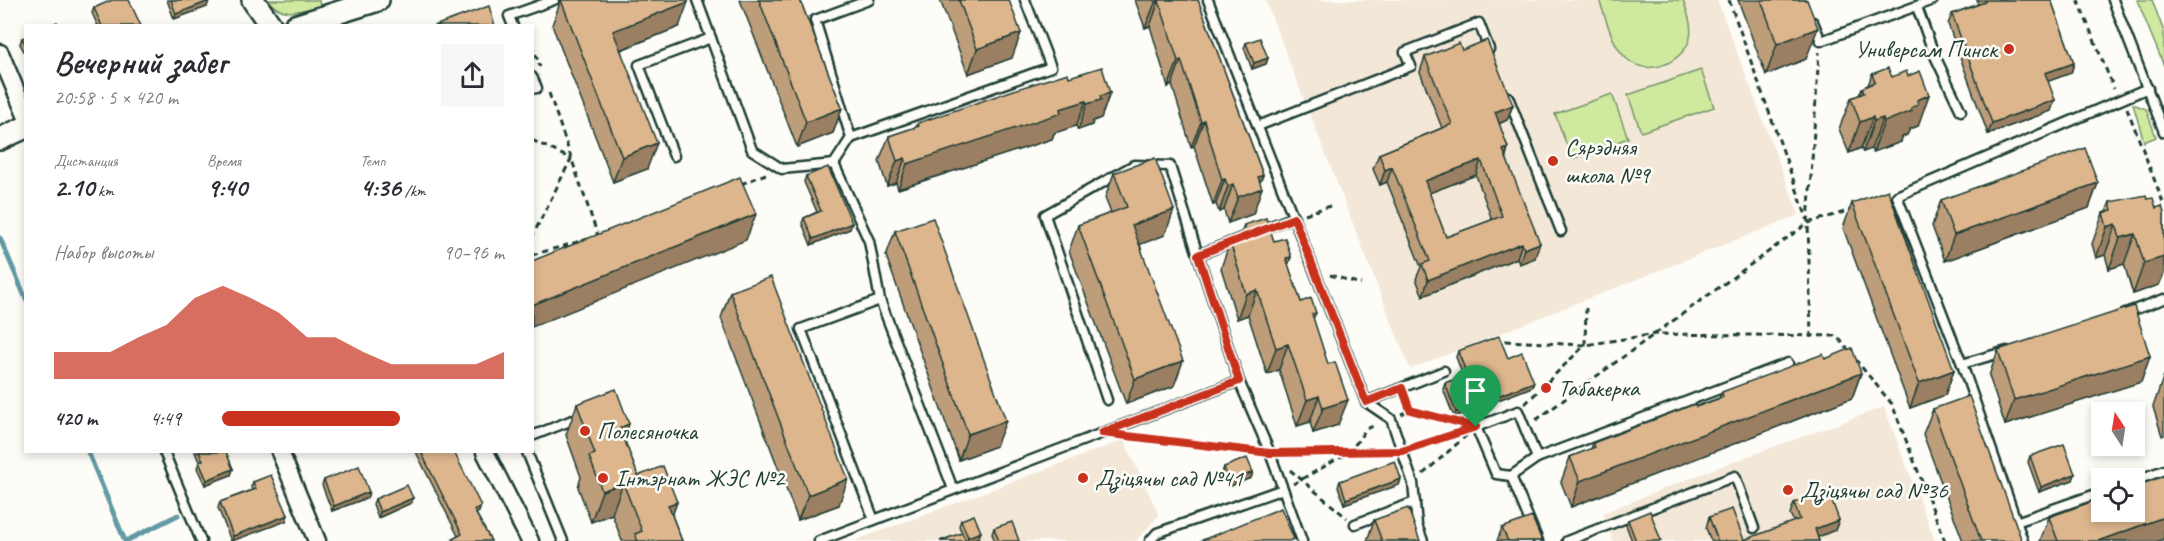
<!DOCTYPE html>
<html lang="ru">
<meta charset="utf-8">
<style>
:root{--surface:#fff;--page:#f7f7f7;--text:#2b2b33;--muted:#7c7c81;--accent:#c8321e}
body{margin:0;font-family:Caveat,sans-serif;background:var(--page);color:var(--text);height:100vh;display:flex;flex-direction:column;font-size:22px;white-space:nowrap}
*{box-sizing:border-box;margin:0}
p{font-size:20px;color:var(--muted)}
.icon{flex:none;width:33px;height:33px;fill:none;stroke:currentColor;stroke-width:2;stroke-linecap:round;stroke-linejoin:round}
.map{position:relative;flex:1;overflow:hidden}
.side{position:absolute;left:24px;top:24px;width:510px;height:429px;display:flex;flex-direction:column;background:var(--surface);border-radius:0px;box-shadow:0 3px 9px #0003}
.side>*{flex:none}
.needle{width:39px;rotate:348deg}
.controls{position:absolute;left:2091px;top:402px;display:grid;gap:12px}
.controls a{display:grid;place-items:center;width:54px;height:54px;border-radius:0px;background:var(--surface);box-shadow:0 3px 9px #0003;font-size:30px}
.pin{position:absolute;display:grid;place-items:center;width:51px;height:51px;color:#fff;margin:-62px -26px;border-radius:50% 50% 50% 0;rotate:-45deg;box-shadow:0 0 6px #0007}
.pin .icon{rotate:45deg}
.round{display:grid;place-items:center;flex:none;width:63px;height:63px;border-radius:0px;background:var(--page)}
.overview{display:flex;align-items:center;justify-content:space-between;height:102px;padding:0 30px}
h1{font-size:33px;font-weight:600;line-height:45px}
.stats{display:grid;grid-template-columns:repeat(3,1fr);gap:9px;height:102px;padding:6px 30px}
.stats div{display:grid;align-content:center}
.stats b{font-size:26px;font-weight:600}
.stats small{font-size:16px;font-weight:400}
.stats p{font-size:16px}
.chart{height:168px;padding:12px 30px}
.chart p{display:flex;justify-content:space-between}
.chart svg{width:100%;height:108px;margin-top:6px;fill:var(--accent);opacity:.7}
ul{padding:0 30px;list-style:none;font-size:20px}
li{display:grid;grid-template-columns:96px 72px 1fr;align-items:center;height:45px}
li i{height:15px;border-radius:8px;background:var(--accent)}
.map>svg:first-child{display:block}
</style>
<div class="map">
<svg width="2164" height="541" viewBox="0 0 2164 541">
<rect width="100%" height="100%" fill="#fdfcf7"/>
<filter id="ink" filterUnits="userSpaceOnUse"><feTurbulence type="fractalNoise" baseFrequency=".0167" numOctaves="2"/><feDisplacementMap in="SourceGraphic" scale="12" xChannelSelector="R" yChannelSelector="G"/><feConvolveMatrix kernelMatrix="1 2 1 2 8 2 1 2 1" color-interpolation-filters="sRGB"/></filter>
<g filter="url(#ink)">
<g fill="#f3e7d8">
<path d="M1265,0H1717L1799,215L1410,369Z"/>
<path d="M1884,407L1935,541H1613L1603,513L1716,468Z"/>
<path d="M1124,440L1159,515L1136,541H854Z"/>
</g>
<g fill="#cfe99f" stroke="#77936a" stroke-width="1.5">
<path d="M268,0H319L320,6C302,11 280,18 268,0Z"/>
<path d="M1599,0H1683C1687,12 1694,28 1689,41C1680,64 1647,77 1627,59C1611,44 1607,20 1599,0Z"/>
<path d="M2137,0H2152L2164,32V66Z"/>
<path d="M1701,70L1714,107L1641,132L1628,95Z"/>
<path d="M1612,94L1628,138L1572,159L1555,114Z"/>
<path d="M2133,104L2146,109L2156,137L2144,142Z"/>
</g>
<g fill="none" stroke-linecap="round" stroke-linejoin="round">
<g stroke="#629aa4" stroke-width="5">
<path d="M0,238L26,299"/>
<path d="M88,452L125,541"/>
<path d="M126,541L178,515"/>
</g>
<defs>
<g id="service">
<path d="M697,0L752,150L782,169L834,164L851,138L815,20L869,0"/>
<path d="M1208,0L1366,402L1391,419L1413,483L1417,525L1423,541"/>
<path d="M2113,0L2164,132"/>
<path d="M1917,7L1934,54L1961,111"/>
<path d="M1813,22L1821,41L1933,0"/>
<path d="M513,26L509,16L554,0"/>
<path d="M532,77L537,88L532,89"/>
<path d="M1508,97L1561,231"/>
<path d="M1258,126L1411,66L1405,52L1479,23L1489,49"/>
<path d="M851,138L1051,67L1025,0"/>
<path d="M674,156L639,65L711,38"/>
<path d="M834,164L869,241L880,300"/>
<path d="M1261,230L1294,217"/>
<path d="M2125,313L2164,299"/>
<path d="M2007,351L1962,364L2023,541"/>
<path d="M1962,364L1897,196L2148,88"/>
<path d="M1239,381L1270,453L1302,541"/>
<path d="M1107,400L1045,215L1134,165L1170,166L1198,255"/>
<path d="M1366,402L1444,371"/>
<path d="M532,436L580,417"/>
<path d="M164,452L201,541"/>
<path d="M527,452L563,541"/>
<path d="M1537,458L1518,411L1476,427L1496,474L1511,476L1538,541"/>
<path d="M1511,476L1537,458L1788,363"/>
<path d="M2134,481L2164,470"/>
<path d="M874,520L801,329L880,300L953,489"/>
<path d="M2016,522L2102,492"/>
<path d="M1355,524L1415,502"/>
<path d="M819,541L1239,381L1198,255L1249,235"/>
<path d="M1150,541L1157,533L1283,489"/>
<path d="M1567,541L1735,476L1754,528"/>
</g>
<g id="minor">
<path d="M0,53L26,115"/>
<path d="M280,452L317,541"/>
<path d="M485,452L530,541"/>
</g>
<g id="tertiary">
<path d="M253,0L271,26"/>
<path d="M295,26L378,0"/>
<path d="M0,139L26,127"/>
</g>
</defs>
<use href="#service" stroke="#1f3d34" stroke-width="13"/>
<use href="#minor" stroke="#1f3d34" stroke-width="21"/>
<use href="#tertiary" stroke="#1f3d34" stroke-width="26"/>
<g stroke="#1f3d34" stroke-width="3" stroke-dasharray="6 4.5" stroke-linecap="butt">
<path d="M1729,0L1808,221"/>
<path d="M2078,0L2114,89"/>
<path d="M532,44L540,67"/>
<path d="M549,93L598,236"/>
<path d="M2127,108L2164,205"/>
<path d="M532,140L571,159L532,237"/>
<path d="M741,184L766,174"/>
<path d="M1305,214L1330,206"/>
<path d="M532,255L588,239"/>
<path d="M1330,275L1361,284"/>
<path d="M1811,338L1808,223L1819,52"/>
<path d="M1505,341L1585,345L1656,334L1837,336L1849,351"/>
<path d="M1855,359L1892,404L1945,541"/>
<path d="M1407,400L1411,410L1466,425"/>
<path d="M1525,404L1585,345L1586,308"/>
<path d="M1401,414L1411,410"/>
<path d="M1536,420L1808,223L1851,210"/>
<path d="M1131,436L1255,451"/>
<path d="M1414,447L1465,431"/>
<path d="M1283,453L1390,451"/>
<path d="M1290,470L1347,518"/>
<path d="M1423,474L1467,435"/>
<path d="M1293,484L1350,452L1366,429L1376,425"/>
</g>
<use href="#service" stroke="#fdfcf7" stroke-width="8"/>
<use href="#minor" stroke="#fdfcf7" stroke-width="16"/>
<use href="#tertiary" stroke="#fdfcf7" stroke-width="21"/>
</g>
<g fill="#be9d7a" stroke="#1f3d34" stroke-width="1.5" fill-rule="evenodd">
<path d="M167,0H208L207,7L174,19Z"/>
<path d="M561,0L679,27L621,50L647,169L613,182L552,25Z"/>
<path d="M740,0H800L842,108L833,133L797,147Z"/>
<path d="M940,0H1009L1012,58L968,74Z"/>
<path d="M1135,0H1198L1263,175L1260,182L1253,214L1228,223L1224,210L1219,212L1216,204L1213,205L1194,146L1191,147L1172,85L1168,87L1150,26L1145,28Z"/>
<path d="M1738,0H1807L1806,59L1766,75Z"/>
<path d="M1977,0H2051L2074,63L2071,73L2048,81L2051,111L1988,134L1948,24L1952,14L1978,4Z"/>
<path d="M94,8L141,26H98L92,13Z"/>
<path d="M26,37V55L20,44L22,38Z"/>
<path d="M1246,43L1268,58L1266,64L1252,69L1244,48Z"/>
<path d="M1462,50L1513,105L1507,120L1499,124L1508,148L1506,156L1535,258L1519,264L1517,258L1423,296L1416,279L1421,267L1387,182L1380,185L1373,169L1379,154L1442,128L1420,72L1425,57ZM1476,175L1492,220L1446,237L1429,193Z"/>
<path d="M1872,74L1892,77L1918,126L1910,129L1907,135L1902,137L1901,142L1873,152L1871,149L1863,152L1861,148L1849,153L1839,129L1851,98L1859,95L1862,88L1868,85Z"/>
<path d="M1069,77L1110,93L1101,118L1093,121L1092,125L1078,130L1076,126L1054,133L1052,139L898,189L896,183L887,186L879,161L889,136L916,127L918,123Z"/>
<path d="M1114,173L1165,235L1140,244L1174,386L1126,404L1069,251L1078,225L1111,213L1105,198Z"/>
<path d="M806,176L850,229L811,245L802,223L804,218L817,212L804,182Z"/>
<path d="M2098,183L2089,208L1945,261L1932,226L1941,200Z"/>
<path d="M2147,199L2156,208L2164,213V273L2159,285L2133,294L2124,264L2109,269L2105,255L2096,258L2092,244L2103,213L2106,212L2110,202Z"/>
<path d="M1852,203L1954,370L1945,395L1910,408L1843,228Z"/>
<path d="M1244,225L1274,241L1291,257L1288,265L1301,302L1316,313L1313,319L1338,425L1313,433L1310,422L1297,426L1279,370L1267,374L1248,315L1237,319L1221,268L1230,242L1239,239Z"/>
<path d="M895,231L996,446L959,460L886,256Z"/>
<path d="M730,292L839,505L798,520L721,318Z"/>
<path d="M1998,350L2150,356L2141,382L2005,425L1989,376Z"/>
<path d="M1458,351L1508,358L1534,382L1532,387L1454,417L1443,389L1445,383L1463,376L1456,357Z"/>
<path d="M1825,359L1861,373L1852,398L1571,507L1561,482L1570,457L1591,449L1593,443L1719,398L1722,392Z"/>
<path d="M2164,375V435L2162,436L2153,407Z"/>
<path d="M577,404L624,439L638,476L677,502L672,515L682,541H622L612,514L591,522L578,487L581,477L566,435Z"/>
<path d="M1933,409L2022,541H1963L1923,434Z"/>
<path d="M195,452H226L233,469L231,475L205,485L197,468L199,462Z"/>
<path d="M416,452H454L479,512L476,513L491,541H452L453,539L458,536Z"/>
<path d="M2030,456L2075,474L2073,480L2039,492L2028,462Z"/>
<path d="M1224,467L1253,472L1251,478L1228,487L1222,472Z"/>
<path d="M1401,479L1399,485L1344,504L1338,486L1340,481Z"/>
<path d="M324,480L369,492L367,498L332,511L322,485Z"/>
<path d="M253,482L286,521L231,541L218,508L220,502L252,490L251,487Z"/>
<path d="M375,499L411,503L378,518L373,504Z"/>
<path d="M1794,503L1839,520L1835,530L1818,537L1819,541H1711L1706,528L1709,517L1744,540L1794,522L1790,514Z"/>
<path d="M2049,517L2164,539L2159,541H2040Z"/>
<path d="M961,520L979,537L970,541H940L962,533L959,526Z"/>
<path d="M1374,520L1420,541H1367Z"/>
<path d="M1628,520L1661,541H1632L1626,525Z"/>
<path d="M994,528L1019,541H995L992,534Z"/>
<path d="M1502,528L1542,541H1497Z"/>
</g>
<g fill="#9b7f63" stroke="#1f3d34" stroke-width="1.5">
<path d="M209,1L207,7L174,19L176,14Z"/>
<path d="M1159,1L1150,26L1145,28L1155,3Z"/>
<path d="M688,2L679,27L604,56L613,31Z"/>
<path d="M1818,28L1806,59L1766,75L1777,44Z"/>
<path d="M1021,33L1012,58L968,74L977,49Z"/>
<path d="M1268,58L1266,64L1252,69L1254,63Z"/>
<path d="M1181,60L1172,85L1168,87L1178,61Z"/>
<path d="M2074,63L2071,73L2041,84L2045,73Z"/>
<path d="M1110,93L1101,118L1093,121L1092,125L1078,130L1087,104L1100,96Z"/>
<path d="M1929,95L1918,126L1910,129L1907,135L1902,137L1901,142L1873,152L1884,122L1917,100Z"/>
<path d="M2055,100L2051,111L1988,134L1992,123Z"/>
<path d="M1086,101L1076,126L1054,133L1052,139L898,189L907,164L1060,109Z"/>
<path d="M1513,105L1507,120L1489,128L1495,112Z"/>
<path d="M842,108L833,133L797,147L806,122Z"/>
<path d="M1873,117L1861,148L1849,153L1860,122Z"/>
<path d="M1883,118L1871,149L1863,152L1874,121Z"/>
<path d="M1204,120L1194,146L1191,147L1201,122Z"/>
<path d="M657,143L647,169L613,182L622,157Z"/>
<path d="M1508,148L1503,163V150Z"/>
<path d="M905,158L896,183L887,186L897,161Z"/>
<path d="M1481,160L1476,175L1419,197L1425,181Z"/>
<path d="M1392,167L1387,182L1380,185L1385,170Z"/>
<path d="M1263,175L1257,190L1262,188L1253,214L1228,223L1238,197L1258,177Z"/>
<path d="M1225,179L1216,204L1213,205L1222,180Z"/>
<path d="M2098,183L2089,208L1945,261L1954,235Z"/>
<path d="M1233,184L1224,210L1219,212L1228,186Z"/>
<path d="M1174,210L1165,235L1123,251L1132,225Z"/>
<path d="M756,214L746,240L532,327V305Z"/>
<path d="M852,223L850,229L811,245L813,239Z"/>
<path d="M2116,224L2105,255L2096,258L2107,227Z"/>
<path d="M2135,234L2124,264L2109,269L2120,238Z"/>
<path d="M1522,243L1517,258L1423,296L1428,280Z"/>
<path d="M1540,243L1535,258L1519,264L1524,249Z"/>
<path d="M1291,257L1282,282L1286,258Z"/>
<path d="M2164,257V273L2159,285L2133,294L2144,263Z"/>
<path d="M1257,290L1248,315L1237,319L1246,294Z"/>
<path d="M1288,344L1279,370L1267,374L1276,348Z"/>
<path d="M2150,356L2141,382L2005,425L2014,400Z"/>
<path d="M1183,361L1174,386L1126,404L1135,379Z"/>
<path d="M1954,370L1945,395L1910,408L1919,383Z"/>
<path d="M1861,373L1852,398L1571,507L1580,481Z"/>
<path d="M1534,382L1532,387L1454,417L1456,412Z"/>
<path d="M1319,396L1310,422L1297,426L1307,400Z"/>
<path d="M1348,400L1338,425L1313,433L1323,408Z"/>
<path d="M1006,421L996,446L959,460L968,434Z"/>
<path d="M629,424L618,455L620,428Z"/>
<path d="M233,469L231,475L205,485L207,480Z"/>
<path d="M1253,472L1251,478L1228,487L1229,482Z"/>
<path d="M2075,474L2073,480L2039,492L2041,487Z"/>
<path d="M848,479L839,505L798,520L808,495Z"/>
<path d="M1401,479L1399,485L1344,504L1346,499Z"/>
<path d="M623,483L612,514L591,522L602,491Z"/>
<path d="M369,492L367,498L332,511L334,506Z"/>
<path d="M413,498L411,503L378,518L380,512Z"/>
<path d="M677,502L666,533L668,505Z"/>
<path d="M481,506L479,512L472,515L474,510Z"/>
<path d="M288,515L286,521L232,541L233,536Z"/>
<path d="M2164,517V539L2159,541H2098Z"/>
<path d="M1839,520L1835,530L1811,540L1815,529Z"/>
<path d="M981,532L979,537L970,541H967L968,537Z"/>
</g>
<g fill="#ddb68e" stroke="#1f3d34" stroke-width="1.5" fill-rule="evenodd">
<path d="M112,0H129L141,26H102L94,8Z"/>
<path d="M171,0H208L209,1L176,14Z"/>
<path d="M561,0H688V2L613,31L657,143L622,157Z"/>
<path d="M759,0H800L842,108L806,122Z"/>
<path d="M959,0H1009L1021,33L977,49Z"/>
<path d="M1154,0H1198L1263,175L1258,177L1262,188L1238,197L1233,184L1228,186L1225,179L1222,180L1204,120L1201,122L1181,60L1178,61L1159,1L1155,3Z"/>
<path d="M1761,0H1807L1818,28L1777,44Z"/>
<path d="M1985,0H2051L2074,63L2045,73L2055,100L1992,123L1952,14L1985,2Z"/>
<path d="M489,6L495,26H434Z"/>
<path d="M57,22L58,26H49Z"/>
<path d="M26,37V45L22,38Z"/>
<path d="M1260,38L1268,58L1254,63L1246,43Z"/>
<path d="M1487,40L1513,105L1495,112L1508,148L1503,150L1540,243L1524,249L1522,243L1428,280L1422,264L1430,261L1392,167L1385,170L1379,154L1452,124L1425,57L1459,43L1462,50ZM1481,160L1502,216L1446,237L1425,181Z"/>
<path d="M1102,67L1110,93L1100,96L1101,100L1087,104L1086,101L1060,109L1061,113L907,164L905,158L897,161L889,136L919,126L918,123L1014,90L1068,73L1069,77Z"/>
<path d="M1888,68L1892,77L1906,71L1908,76L1920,71L1929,95L1917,100L1918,104L1911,108L1912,111L1884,122L1883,118L1874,121L1873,117L1860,122L1851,98L1864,93L1862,88L1875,82L1872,74Z"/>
<path d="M2085,148L2098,183L1954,235L1941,200Z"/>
<path d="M1155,158L1174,210L1132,225L1183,361L1135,379L1078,225L1127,207L1114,173Z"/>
<path d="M828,167L852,223L813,239L804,218L821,211L806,176Z"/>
<path d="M740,177L756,214L532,305V261Z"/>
<path d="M1888,190L1954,370L1919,383L1852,203Z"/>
<path d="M2146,195L2147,199L2153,198L2156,208L2162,206L2164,213V257L2144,263L2135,234L2120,238L2116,224L2107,227L2103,213L2112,210L2110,202Z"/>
<path d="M933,218L1006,421L968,434L895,231Z"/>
<path d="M1266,218L1274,241L1285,238L1291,257L1286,258L1301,302L1311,298L1316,313L1312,314L1328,364L1335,362L1348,400L1323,408L1319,396L1307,400L1288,344L1276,348L1257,290L1246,294L1230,242L1248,236L1244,225Z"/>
<path d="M771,277L848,479L808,495L730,292Z"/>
<path d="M2134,306L2150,356L2014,400L1998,350Z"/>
<path d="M1499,336L1508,358L1522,352L1534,382L1456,412L1445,383L1467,375L1458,351Z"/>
<path d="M1852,348L1861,373L1580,481L1570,457L1595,447L1593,443L1695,404L1696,407L1723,397L1722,392L1823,354L1825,359Z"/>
<path d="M616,389L629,424L620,428L638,476L663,466L677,502L668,505L682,541H638L635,534L642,531L623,483L602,491L589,456L595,454L577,404Z"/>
<path d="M1969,396L2022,541H1981L1933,409Z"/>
<path d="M2064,444L2075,474L2041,487L2030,456Z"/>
<path d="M199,452H226L233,469L207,480L199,462L203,460Z"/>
<path d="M421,452H454L481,506L474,510L491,541H454L453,539L462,534Z"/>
<path d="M1247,458L1253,472L1229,482L1224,467Z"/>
<path d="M1395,461L1401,479L1346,499L1340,481Z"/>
<path d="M359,466L369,492L334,506L324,480Z"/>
<path d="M271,475L288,515L233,536L220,502L256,489L253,482Z"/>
<path d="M2164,476V517L2098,541H2058L2049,517L2102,498V512H2134V487Z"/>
<path d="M407,485L413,498L380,512L375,499Z"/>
<path d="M1828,490L1839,520L1815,529L1819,541H1718L1709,517L1732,509L1744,540L1800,519L1794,503Z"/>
<path d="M1281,508L1294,539L1289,541H1200Z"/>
<path d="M1408,508L1420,541H1382L1374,520Z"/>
<path d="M1650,511L1661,541H1636L1628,520Z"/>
<path d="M974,515L981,532L968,537L961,520Z"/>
<path d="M1532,517L1542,541H1508L1502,528Z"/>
<path d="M1012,522L1019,541H999L994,528Z"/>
<path d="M962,533L966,541H940Z"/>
</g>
</g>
<g fill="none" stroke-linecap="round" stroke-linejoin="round" filter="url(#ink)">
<defs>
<path id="route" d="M1294,218L1366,402L1402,388L1410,410L1476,427L1402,451L1270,453L1102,433L1239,381L1198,255Z"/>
</defs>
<use href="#route" stroke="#fff" stroke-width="12"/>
<use href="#route" stroke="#c8321e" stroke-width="8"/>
</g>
<g fill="#c8321e" stroke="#fdfcf7" stroke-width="2">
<circle cx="2009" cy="49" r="6"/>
<circle cx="1553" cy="161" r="6"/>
<circle cx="1546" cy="388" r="6"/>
<circle cx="585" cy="431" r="6"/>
<circle cx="603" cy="478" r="6"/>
<circle cx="1083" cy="478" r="6"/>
<circle cx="1788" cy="490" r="6"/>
</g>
<g text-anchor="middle" stroke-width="5" stroke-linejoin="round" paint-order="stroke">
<g font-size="24" fill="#1f3d34" stroke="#fdfcf7" text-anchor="start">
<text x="1997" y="57" text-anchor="end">Универсам Пинск</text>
<text x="1565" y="155">Сярэдняя<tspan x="1565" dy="28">школа №9</tspan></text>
<text x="1558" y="396">Табакерка</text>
<text x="597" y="439">Полесяночка</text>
<text x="615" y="486">Інтэрнат ЖЭС №2</text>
<text x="1095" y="486">Дзіцячы сад №41</text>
<text x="1800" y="498">Дзіцячы сад №36</text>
</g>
</g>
</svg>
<div class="controls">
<a><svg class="needle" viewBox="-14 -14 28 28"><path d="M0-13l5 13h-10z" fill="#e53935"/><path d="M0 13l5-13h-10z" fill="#7c7c81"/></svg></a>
<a><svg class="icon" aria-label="locate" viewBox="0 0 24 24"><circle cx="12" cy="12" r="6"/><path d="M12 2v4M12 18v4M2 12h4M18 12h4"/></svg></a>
</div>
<div class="pin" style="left:1476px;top:427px;background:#1e9e55"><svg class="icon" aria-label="arrive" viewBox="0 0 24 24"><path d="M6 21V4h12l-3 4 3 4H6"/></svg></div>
<section class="side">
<div class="overview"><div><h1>Вечерний забег</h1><p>20:58 · 5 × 420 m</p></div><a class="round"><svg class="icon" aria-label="share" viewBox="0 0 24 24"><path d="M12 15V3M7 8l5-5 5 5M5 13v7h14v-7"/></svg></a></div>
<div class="stats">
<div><p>Дистанция</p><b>2.10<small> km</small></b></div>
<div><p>Время</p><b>9:40</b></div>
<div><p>Темп</p><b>4:36<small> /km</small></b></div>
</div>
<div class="chart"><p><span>Набор высоты</span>90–96 m</p>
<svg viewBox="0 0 160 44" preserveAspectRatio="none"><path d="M0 44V33L10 33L20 33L30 27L40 22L50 11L60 6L70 11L80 17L90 27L100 27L110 33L120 38L130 38L140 38L150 38L160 33V44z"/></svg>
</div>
<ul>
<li><b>420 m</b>4:49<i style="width:63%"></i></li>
</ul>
</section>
</div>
